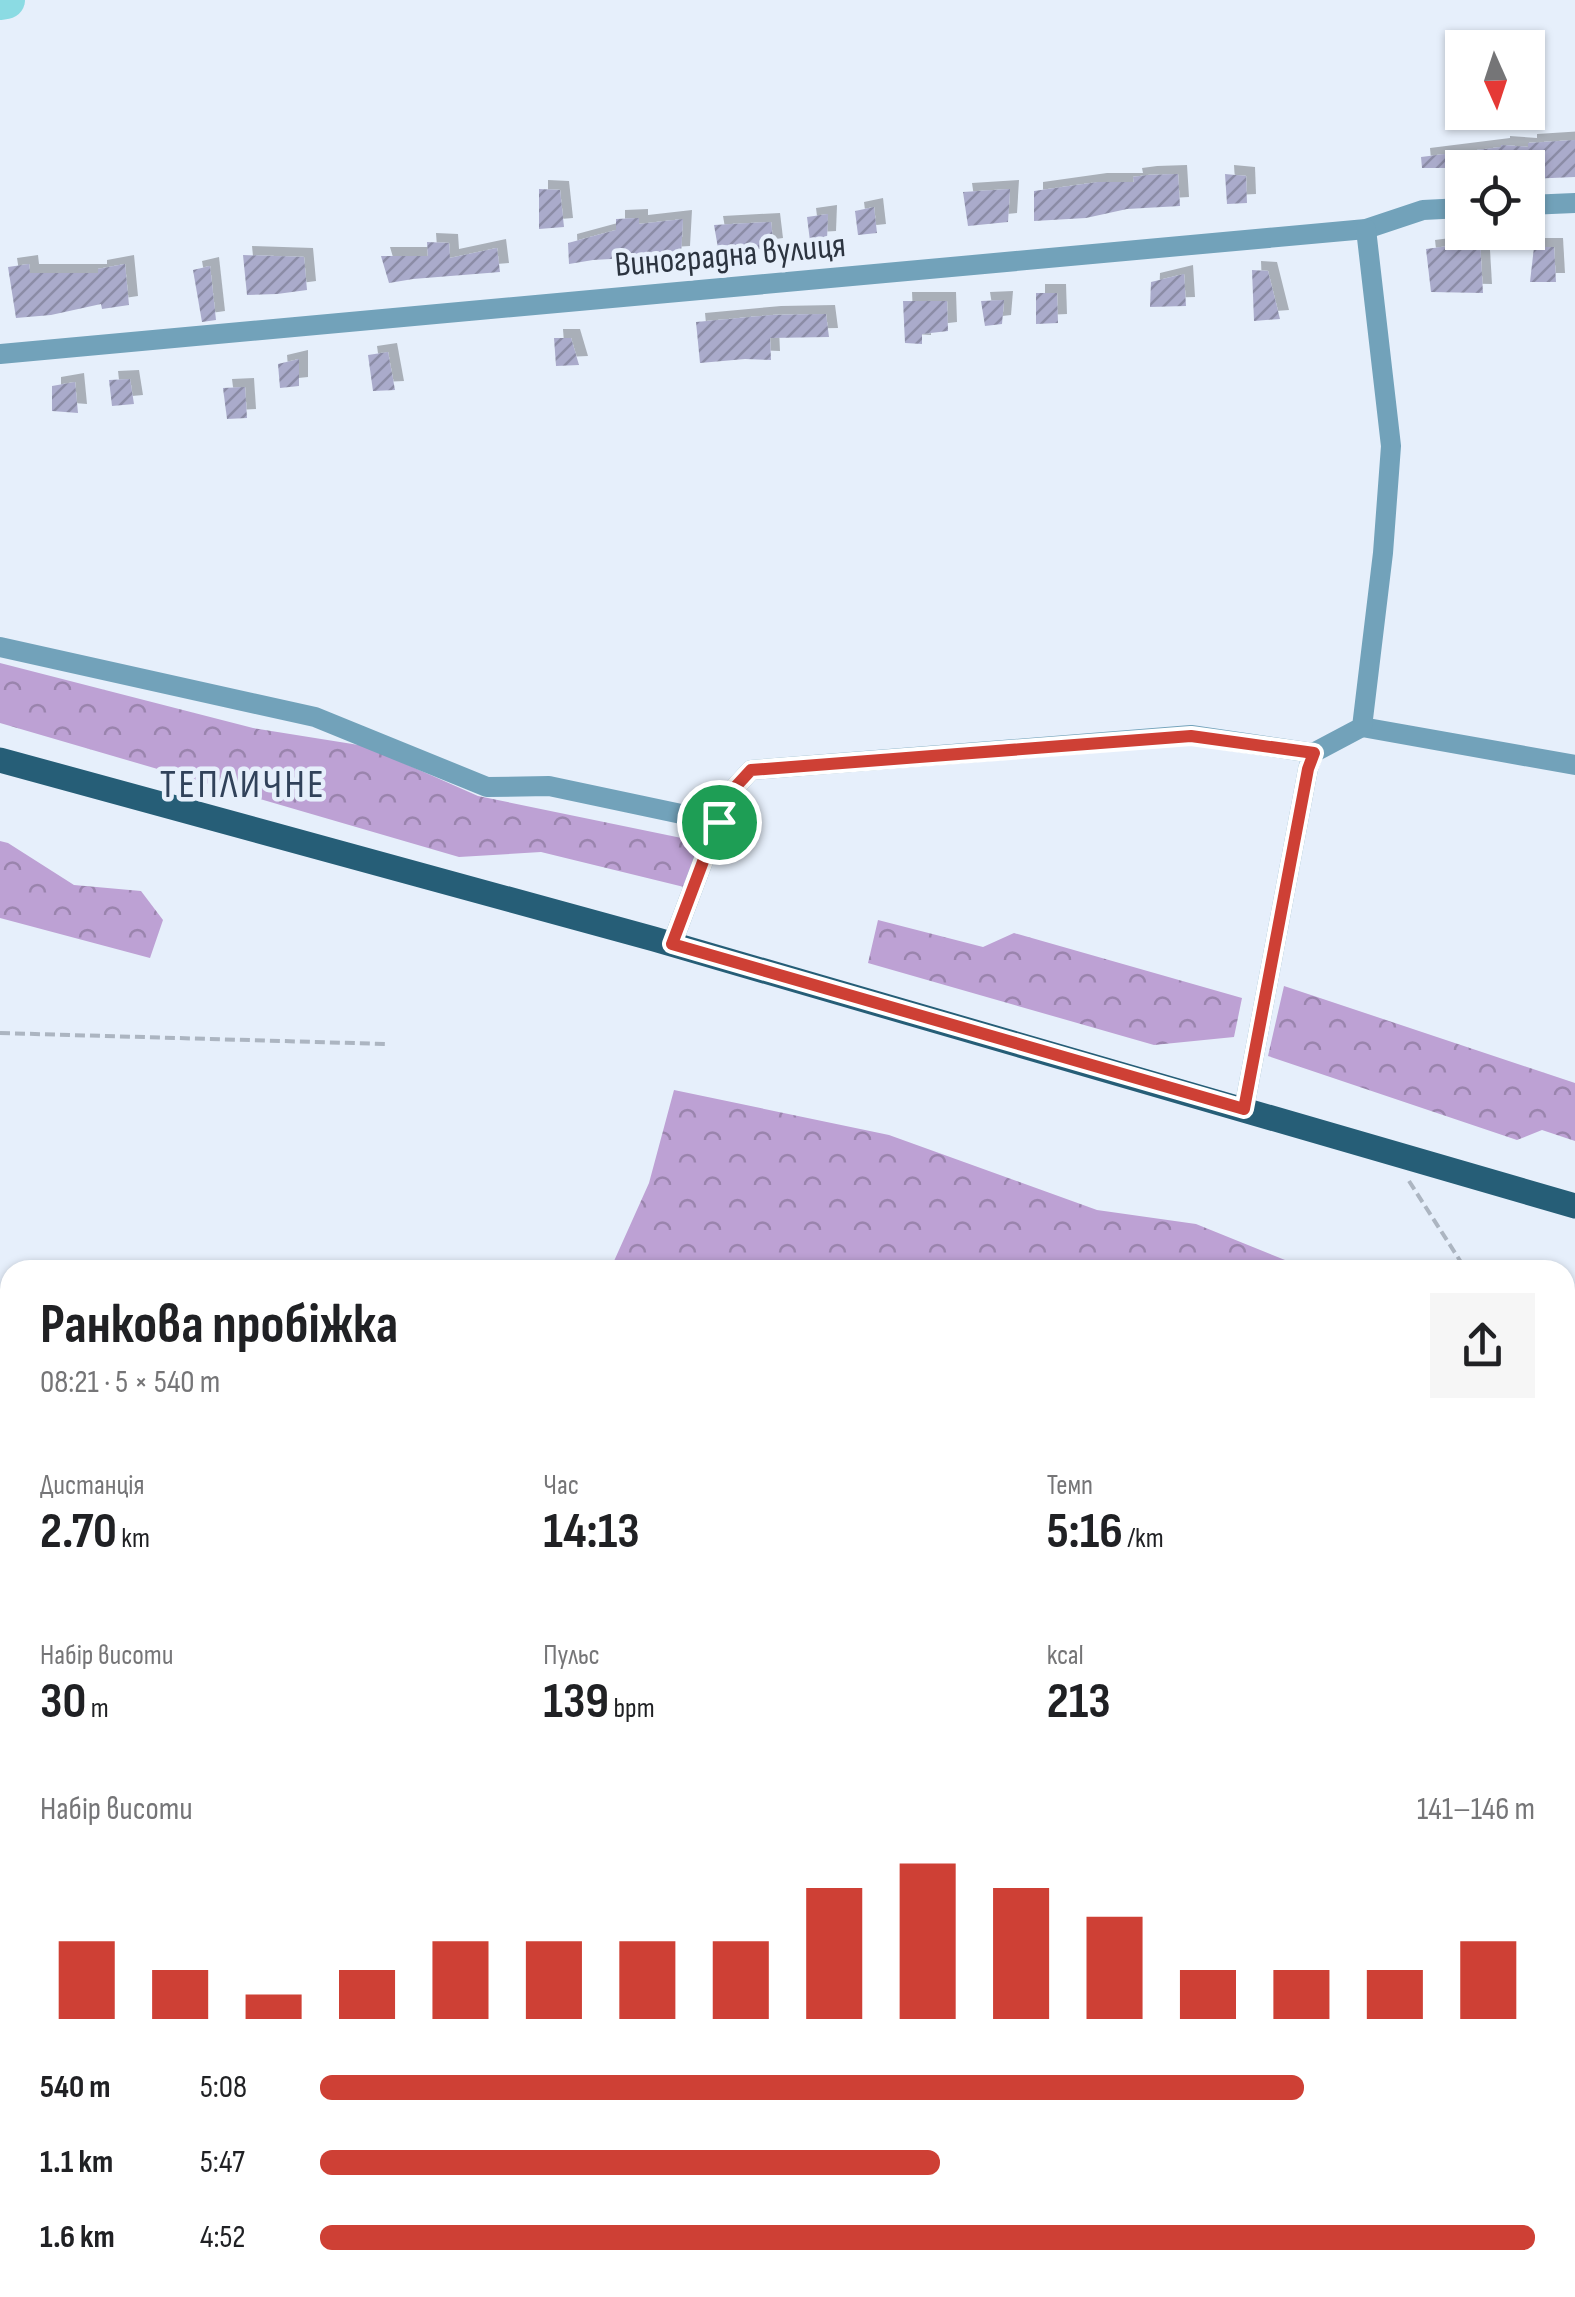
<!DOCTYPE html>
<html lang="uk">
<meta charset="utf-8">
<style>
:root{--surface:#fff;--page:#f6f6f6;--text:#202124;--muted:#757577;--accent:#ce4035}
body{margin:0;font-family:"Sofia Sans Condensed",sans-serif;background:var(--page);color:var(--text);height:100vh;display:flex;flex-direction:column;font-size:38px;white-space:nowrap}
*{box-sizing:border-box;margin:0}
p{font-size:32px;color:var(--muted)}
.icon{flex:none;width:55px;height:55px;fill:none;stroke:currentColor;stroke-width:2;stroke-linecap:round;stroke-linejoin:round}
.map{position:relative;flex:1;overflow:hidden}
.drawer{position:absolute;left:0px;top:1260px;width:1575px;height:1038px;display:flex;flex-direction:column;background:var(--surface);border-radius:30px 30px 0 0;box-shadow:0 2px 8px #0004}
.drawer>*{flex:none}
.needle{width:65px;rotate:177deg}
.buttons{position:absolute;left:1445px;top:30px;display:grid;gap:20px}
.buttons a{display:grid;place-items:center;width:100px;height:100px;border-radius:0px;background:var(--surface);box-shadow:0 2px 8px #0004;font-size:50px}
.pin{position:absolute;display:grid;place-items:center;width:85px;height:85px;color:#fff;margin:-42px;border:5px solid #fff;border-radius:50%;box-shadow:0 2px 10px #0007}
.round{display:grid;place-items:center;flex:none;width:105px;height:105px;border-radius:0px;background:var(--page)}
.headline{display:flex;align-items:center;justify-content:space-between;height:170px;padding:0 40px}
h1{font-size:55px;font-weight:700;line-height:75px}
.stats{display:grid;grid-template-columns:repeat(3,1fr);gap:15px;height:170px;padding:10px 40px}
.stats div{display:grid;align-content:center}
.stats b{font-size:50px;font-weight:700}
.stats small{font-size:28px;font-weight:400}
.stats p{font-size:28px}
.chart{height:280px;padding:20px 40px}
.chart p{display:flex;justify-content:space-between}
.chart svg{width:100%;height:180px;margin-top:10px;stroke:var(--accent);stroke-width:6}
ul{padding:0 40px;list-style:none;font-size:32px}
li{display:grid;grid-template-columns:160px 120px 1fr;align-items:center;height:75px}
li i{height:25px;border-radius:12px;background:var(--accent)}
.map>svg:first-child{display:block}
</style>
<div class="map">
<svg width="1575" height="2297" viewBox="0 0 1575 2297">
<defs>
<pattern id="forest-crowns" width="20" height="18" patternUnits="userSpaceOnUse" patternTransform="scale(2.5)"><rect width="20" height="18" fill="#bda1d4"/><path d="M2 6a3 3 0 1 1 6 0M12 15a3 3 0 1 1 6 0" fill="none" stroke="#9a84ad"/></pattern>
<pattern id="building-hatch" width="6" height="6" patternUnits="userSpaceOnUse" patternTransform="scale(2.5)"><rect width="6" height="6" fill="#aaabcb"/><path d="M-1 1l2-2M0 6l6-6M5 7l2-2" fill="none" stroke="#8b8ca6"/></pattern>
<filter id="shadow"><feDropShadow dx="9" dy="-9" stdDeviation="0" flood-color="#0004"/></filter>
</defs>
<rect width="100%" height="100%" fill="#e6effb"/>
<g fill="url(#forest-crowns)">
<path d="M0,663L253,728L365,746L478,796L701,842L684,887L541,852L459,857L0,723Z"/>
<path d="M0,841L8,843L74,885L141,891L163,920L150,958L0,918Z"/>
<path d="M878,920L983,947L1014,933L1242,998L1234,1037L1154,1045L868,963Z"/>
<path d="M1284,986L1575,1083V1141L1542,1130L1517,1140L1268,1056Z"/>
<path d="M674,1090L889,1135L1097,1210L1196,1224L1290,1262L1299,1270H610L649,1183Z"/>
</g>
<g fill="none" stroke-linecap="round" stroke-linejoin="round">
<path stroke="#8bdbe3" stroke-width="38" d="M0,1L6,0"/>
</g>
<g fill="url(#building-hatch)" filter="url(#shadow)">
<path d="M1575,140V177L1528,179V168H1422L1421,157L1501,147V145L1528,147V143Z"/>
<path d="M1178,174L1180,206L1127,209L1086,218L1034,221V191L1098,182H1134L1133,177L1148,175Z"/>
<path d="M1225,174L1246,176L1247,203L1227,204Z"/>
<path d="M539,189L560,190L564,227L539,229Z"/>
<path d="M1010,189L1008,222L968,226L963,192Z"/>
<path d="M874,207L877,233L858,235L855,211Z"/>
<path d="M828,214L827,240L810,241L807,217Z"/>
<path d="M639,218V224L683,219L681,255L593,260L569,264L568,243L616,230V219Z"/>
<path d="M771,222L774,247L760,249L718,248L714,225Z"/>
<path d="M427,242L449,243L450,258L497,248L500,272L413,279L389,283L381,256H428Z"/>
<path d="M1480,242L1483,293L1431,292L1426,249Z"/>
<path d="M1534,247H1554L1556,282H1530Z"/>
<path d="M243,255L304,257L307,290L277,294L247,295Z"/>
<path d="M29,264L30,273H98V269L125,264L129,305L102,309L101,304L51,315L16,318L8,267Z"/>
<path d="M210,266L216,320L202,322L193,270Z"/>
<path d="M1252,270L1268,271L1280,319L1254,321Z"/>
<path d="M1184,274L1186,306L1150,307L1151,282Z"/>
<path d="M1036,293H1057L1058,323L1036,324Z"/>
<path d="M1004,300L1002,324L985,326L981,301Z"/>
<path d="M903,301H947L948,331L922,334V344L905,343Z"/>
<path d="M826,314L829,337L770,338L771,360L745,359L700,363L696,322L772,315Z"/>
<path d="M554,338H571L579,365L556,366Z"/>
<path d="M388,352L395,390L373,391L368,355Z"/>
<path d="M299,359V386L280,388L278,364Z"/>
<path d="M130,379L134,404L112,406L109,380Z"/>
<path d="M75,382L78,413L52,411V386Z"/>
<path d="M245,387L247,418L227,419L223,388Z"/>
</g>
<g fill="none" stroke-linecap="round" stroke-linejoin="round">
<g stroke="#acb5c1" stroke-width="4" stroke-dasharray="10 5" stroke-linecap="butt">
<path d="M0,1033L387,1044"/>
<path d="M1409,1181L1466,1270"/>
</g>
<g stroke="#72a2ba" stroke-width="10">
<path d="M0,1519L10,1521"/>
<path d="M0,1733L10,1736"/>
<path d="M0,2034L10,2037"/>
<path d="M1565,2255L1575,2257"/>
<path d="M110,2288L111,2297"/>
<path d="M1497,2288L1551,2297"/>
<path d="M1464,2297L1469,2288"/>
</g>
<g stroke="#72a2ba" stroke-width="20">
<path d="M1528,205L1575,203"/>
<path d="M0,354L1366,229L1423,210L1462,208"/>
<path d="M0,647L315,717L487,787L549,786L719,822"/>
<path d="M1362,727L1575,765"/>
<path d="M672,944L728,795L751,770L1191,735L1313,753"/>
<path d="M1244,1109L1308,769L1313,753L1362,727L1383,553L1391,446L1366,229"/>
<path d="M1565,1687L1575,1673"/>
<path d="M1565,1851L1575,1795"/>
<path d="M1565,1936L1575,1938"/>
<path d="M676,2297L679,2288"/>
<path d="M984,2297L986,2288"/>
</g>
<path stroke="#265e77" stroke-width="25" d="M0,760L654,939L1575,1206"/>
</g>
<g fill="none" stroke-linecap="round" stroke-linejoin="round">
<defs>
<path id="route" d="M1191,736L1314,753L1308,769L1244,1109L672,944L728,795L751,770Z"/>
</defs>
<use href="#route" stroke="#fff" stroke-width="20"/>
<use href="#route" stroke="#ce4035" stroke-width="12"/>
</g>
<g text-anchor="middle" stroke-width="9" stroke-linejoin="round" paint-order="stroke">
<g font-size="35" fill="#2c3440" stroke="#e6effb">
<text transform="translate(730 254) rotate(-5)" y="12">Виноградна вулиця</text>
</g>
<g font-size="40" letter-spacing="2.5" fill="#31425a" stroke="#e6effb">
<text x="243" y="797">ТЕПЛИЧНЕ</text>
</g>
</g>
</svg>
<div class="buttons">
<a><svg class="needle" viewBox="-14 -14 28 28"><path d="M0-13l5 13h-10z" fill="#e53935"/><path d="M0 13l5-13h-10z" fill="#757577"/></svg></a>
<a><svg class="icon" aria-label="locate" viewBox="0 0 24 24"><circle cx="12" cy="12" r="6"/><path d="M12 2v4M12 18v4M2 12h4M18 12h4"/></svg></a>
</div>
<div class="pin" style="left:719px;top:822px;background:#1e9e55"><svg class="icon" aria-label="arrive" viewBox="0 0 24 24"><path d="M6 21V4h12l-3 4 3 4H6"/></svg></div>
<section class="drawer">
<div class="headline"><div><h1>Ранкова пробіжка</h1><p>08:21 · 5 × 540 m</p></div><a class="round"><svg class="icon" aria-label="share" viewBox="0 0 24 24"><path d="M12 15V3M7 8l5-5 5 5M5 13v7h14v-7"/></svg></a></div>
<div class="stats">
<div><p>Дистанція</p><b>2.70<small> km</small></b></div>
<div><p>Час</p><b>14:13</b></div>
<div><p>Темп</p><b>5:16<small> /km</small></b></div>
</div>
<div class="stats">
<div><p>Набір висоти</p><b>30<small> m</small></b></div>
<div><p>Пульс</p><b>139<small> bpm</small></b></div>
<div><p>kcal</p><b>213</b></div>
</div>
<div class="chart"><p><span>Набір висоти</span>141–146 m</p>
<svg viewBox="0 0 160 44" preserveAspectRatio="none"><path d="M5 44V25M15 44V32M25 44V38M35 44V32M45 44V25M55 44V25M65 44V25M75 44V25M85 44V12M95 44V6M105 44V12M115 44V19M125 44V32M135 44V32M145 44V32M155 44V25"/></svg>
</div>
<ul>
<li><b>540 m</b>5:08<i style="width:81%"></i></li>
<li><b>1.1 km</b>5:47<i style="width:51%"></i></li>
<li><b>1.6 km</b>4:52<i style="width:100%"></i></li>
</ul>
</section>
</div>
